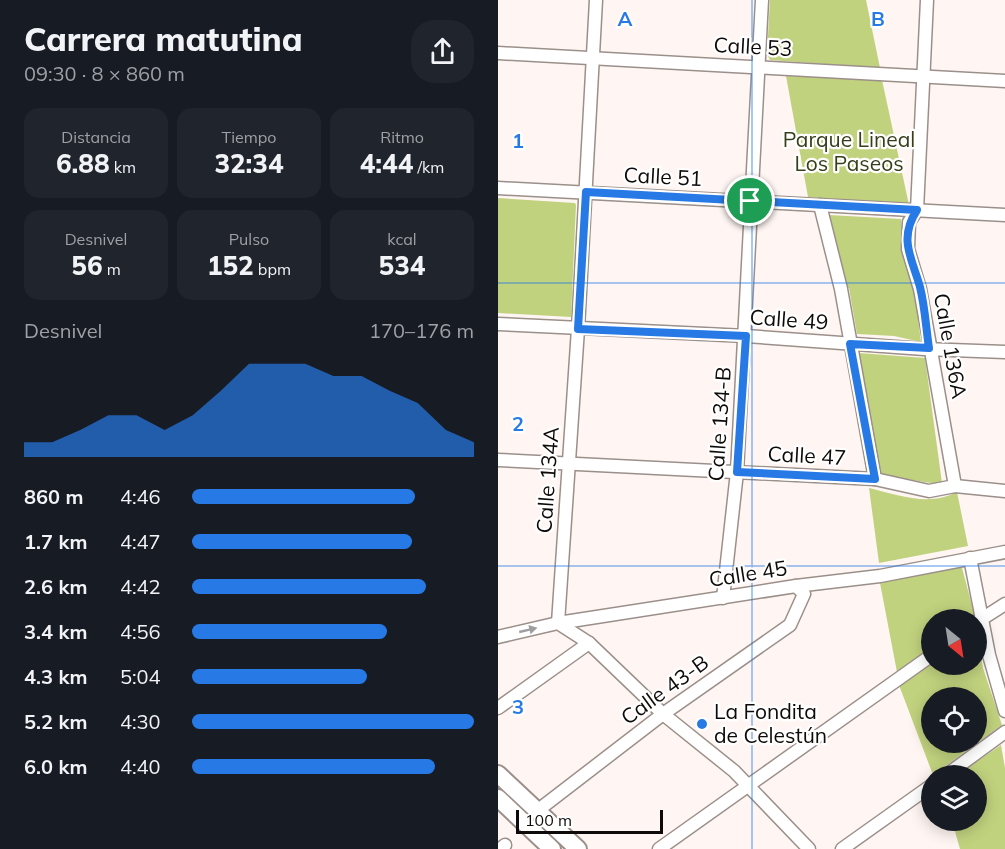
<!DOCTYPE html>
<html lang="es">
<meta charset="utf-8">
<style>
:root{--surface:#171b24;--page:#20242c;--text:#f1f3f6;--muted:#9ea1a6;--accent:#277ae5}
body{margin:0;font-family:Mulish,sans-serif;background:var(--page);color:var(--text);height:100vh;display:flex;flex-direction:column;font-size:22px;white-space:nowrap}
*{box-sizing:border-box;margin:0}
p{font-size:20px;color:var(--muted)}
.icon{flex:none;width:33px;height:33px;fill:none;stroke:currentColor;stroke-width:2;stroke-linecap:round;stroke-linejoin:round}
.map{position:relative;flex:1;overflow:hidden}
.sheet{display:flex;flex-direction:column;background:var(--surface);width:498px}
.sheet>*{flex:none}
.needle{width:39px;rotate:150deg}
.tools{position:absolute;left:423px;top:609px;display:grid;gap:12px}
.tools a{display:grid;place-items:center;width:66px;height:66px;border-radius:50%;background:var(--surface);box-shadow:0 3px 15px #0003;font-size:30px}
.scale{position:absolute;left:18px;bottom:15px;width:147px;box-sizing:border-box;padding-left:6px;border:3px solid #0e0a09;border-top:0;font-size:16px;line-height:21px;white-space:nowrap;color:#0e0a09;-webkit-text-stroke:4px #fff;paint-order:stroke}
.pin{position:absolute;display:grid;place-items:center;width:51px;height:51px;color:#fff;margin:-26px;border:3px solid #fff;border-radius:50%;box-shadow:0 2px 6px #0007}
.round{display:grid;place-items:center;flex:none;width:63px;height:63px;border-radius:24px;background:var(--page)}
.overview{display:flex;align-items:center;justify-content:space-between;height:102px;padding:0 24px}
h1{font-size:33px;font-weight:800;line-height:45px}
.metrics{display:grid;grid-template-columns:repeat(3,1fr);gap:9px;height:102px;padding:6px 24px}
.metrics div{display:grid;align-content:center;border-radius:15px;background:var(--page);text-align:center}
.metrics b{font-size:26px;font-weight:800}
.metrics small{font-size:16px;font-weight:400}
.metrics p{font-size:16px}
.chart{height:168px;padding:12px 24px}
.chart p{display:flex;justify-content:space-between}
.chart svg{width:100%;height:108px;margin-top:6px;fill:var(--accent);opacity:.7}
ul{padding:0 24px;list-style:none;font-size:20px}
li{display:grid;grid-template-columns:96px 72px 1fr;align-items:center;height:45px}
li i{height:15px;border-radius:8px;background:var(--accent)}
main{display:flex;flex:1;min-height:0}
.map>svg:first-child{display:block}
</style>
<main>
<section class="sheet">
<div class="overview"><div><h1>Carrera matutina</h1><p>09:30 · 8 × 860 m</p></div><a class="round"><svg class="icon" aria-label="share" viewBox="0 0 24 24"><path d="M12 15V3M7 8l5-5 5 5M5 13v7h14v-7"/></svg></a></div>
<div class="metrics">
<div><p>Distancia</p><b>6.88<small> km</small></b></div>
<div><p>Tiempo</p><b>32:34</b></div>
<div><p>Ritmo</p><b>4:44<small> /km</small></b></div>
</div>
<div class="metrics">
<div><p>Desnivel</p><b>56<small> m</small></b></div>
<div><p>Pulso</p><b>152<small> bpm</small></b></div>
<div><p>kcal</p><b>534</b></div>
</div>
<div class="chart"><p><span>Desnivel</span>170–176 m</p>
<svg viewBox="0 0 160 44" preserveAspectRatio="none"><path d="M0 44V38L10 38L20 33L30 27L40 27L50 33L60 27L70 17L80 6L90 6L100 6L110 11L120 11L130 17L140 22L150 33L160 38V44z"/></svg>
</div>
<ul>
<li><b>860 m</b>4:46<i style="width:79%"></i></li>
<li><b>1.7 km</b>4:47<i style="width:78%"></i></li>
<li><b>2.6 km</b>4:42<i style="width:83%"></i></li>
<li><b>3.4 km</b>4:56<i style="width:69%"></i></li>
<li><b>4.3 km</b>5:04<i style="width:62%"></i></li>
<li><b>5.2 km</b>4:30<i style="width:100%"></i></li>
<li><b>6.0 km</b>4:40<i style="width:86%"></i></li>
</ul>
</section>
<div class="map">
<svg width="507" height="849" viewBox="0 0 507 849">
<rect width="100%" height="100%" fill="#fff6f3"/>
<g fill="#c1d27e" fill-rule="evenodd">
<path d="M272,0H368L382,68L272,60L269,54Z"/>
<path d="M288,76L384,80L411,205L310,197Z"/>
<path d="M0,198L77,203L78,205L73,317L0,313Z"/>
<path d="M331,215L403,219L406,251L416,287L423,342L396,336L359,334L351,288H349Z"/>
<path d="M361,353L427,358L444,483H433L383,475L360,356Z"/>
<path d="M371,488C400,495 431,507 459,492L470,546L381,563Z"/>
<path d="M463,564L477,617L474,619L434,620L433,648L399,672L382,583Z"/>
<path d="M479,632L485,668L504,725L435,775L401,685L433,662L434,664H478ZM434,698H478V742H434Z"/>
<path d="M503,745L507,768V849H462L454,821L478,820V776L459,775Z"/>
</g>
<g fill="none" stroke-linecap="round" stroke-linejoin="round">
<defs>
<g id="street">
<path d="M429,0L419,210L411,222L410,249L422,289L457,486"/>
<path d="M0,53L507,81"/>
<path d="M0,188L507,215"/>
<path d="M322,205L343,289L377,479"/>
<path d="M0,324L248,336L426,349L507,352"/>
<path d="M0,460L377,479L431,491L457,486L507,491"/>
<path d="M472,558L491,655L507,711"/>
<path d="M225,598L239,472L264,0"/>
<path d="M479,622L507,604"/>
<path d="M60,623L80,329L98,0"/>
<path d="M60,623L91,643L165,714L236,771L311,849"/>
<path d="M0,637L60,623L298,586L382,576L507,552"/>
<path d="M0,708L91,643"/>
<path d="M447,776L507,732"/>
<path d="M39,811L165,714L292,625L306,594L298,586"/>
<path d="M2,849L7,845"/>
<path d="M161,849L434,655"/>
<path d="M344,849L434,785"/>
</g>
<g id="secondary">
<path d="M0,774L80,849"/>
<path d="M0,798L54,849"/>
</g>
</defs>
<use href="#street" stroke="#9b8f8a" stroke-width="15"/>
<use href="#secondary" stroke="#9b8f8a" stroke-width="20"/>
<use href="#street" stroke="#fff" stroke-width="12"/>
<use href="#secondary" stroke="#fff" stroke-width="16"/>
</g>
<defs><path id="oneway-solid" d="M-6-.8H1V-3.2L6.5 0L1 3.2V.8H-6Z" transform="scale(1.5)"/></defs>
<use fill="#9f9d9d" href="#oneway-solid" transform="translate(30 630) rotate(-13)"/>
<g fill="none" stroke-linecap="round" stroke-linejoin="round">
<defs>
<path id="route" d="M88,192L419,210C400,239 414,258 422,287C427,307 428,328 431,348L352,344L377,479L239,472L248,336L80,329Z"/>
</defs>
<use href="#route" stroke="#fff" stroke-width="12"/>
<use href="#route" stroke="#277ae5" stroke-width="8"/>
</g>
<path fill="none" stroke="#277ae5" stroke-width="1.5" stroke-opacity="0.55" d="M254,0V849M0,283H507M0,566H507"/>
<circle fill="#277ae5" stroke="#fff" stroke-width="2" cx="204" cy="724" r="6"/>
<g text-anchor="middle" stroke-width="4.5" stroke-linejoin="round" paint-order="stroke">
<g font-size="21" fill="#0e0a09" stroke="#fff">
<text transform="translate(255 47) rotate(3)" y="7">Calle 53</text>
<text transform="translate(165 177) rotate(3)" y="7">Calle 51</text>
<text transform="translate(291 320) rotate(4)" y="7">Calle 49</text>
<text transform="translate(452 346) rotate(80)" y="7">Calle 136A</text>
<text transform="translate(222 424) rotate(-86)" y="7">Calle 134-B</text>
<text transform="translate(309 456) rotate(3)" y="7">Calle 47</text>
<text transform="translate(50 480) rotate(-86)" y="7">Calle 134A</text>
<text transform="translate(250 574) rotate(-9)" y="7">Calle 45</text>
<text transform="translate(167 690) rotate(-36)" y="7">Calle 43-B</text>
</g>
<g font-size="21" fill="#373e1a" stroke="#fff">
<text x="351" y="147">Parque Lineal<tspan x="351" dy="24">Los Paseos</tspan></text>
</g>
<g font-size="21" fill="#0e0a09" stroke="#fff" text-anchor="start">
<text x="216" y="719">La Fondita<tspan x="216" dy="24">de Celestún</tspan></text>
</g>
</g>
<g font-size="20" text-anchor="middle" font-weight="bold" fill="#277ae5" stroke="#fff" stroke-width="4.5" stroke-linejoin="round" paint-order="stroke">
<text x="127" y="26">A</text>
<text x="380" y="26">B</text>
<text x="20" y="148">1</text>
<text x="20" y="431">2</text>
<text x="20" y="714">3</text>
</g>
</svg>
<div class="tools">
<a><svg class="needle" viewBox="-14 -14 28 28"><path d="M0-13l5 13h-10z" fill="#e53935"/><path d="M0 13l5-13h-10z" fill="#9ea1a6"/></svg></a>
<a><svg class="icon" aria-label="locate" viewBox="0 0 24 24"><circle cx="12" cy="12" r="6"/><path d="M12 2v4M12 18v4M2 12h4M18 12h4"/></svg></a>
<a><svg class="icon" aria-label="layers" viewBox="0 0 24 24"><path d="M12 4l9 5-9 5-9-5zM3 14l9 5 9-5"/></svg></a>
</div>
<div class="scale">100 m</div>
<div class="pin" style="left:252px;top:201px;background:#1e9e55"><svg class="icon" aria-label="arrive" viewBox="0 0 24 24"><path d="M6 21V4h12l-3 4 3 4H6"/></svg></div>
</div>
</main>
